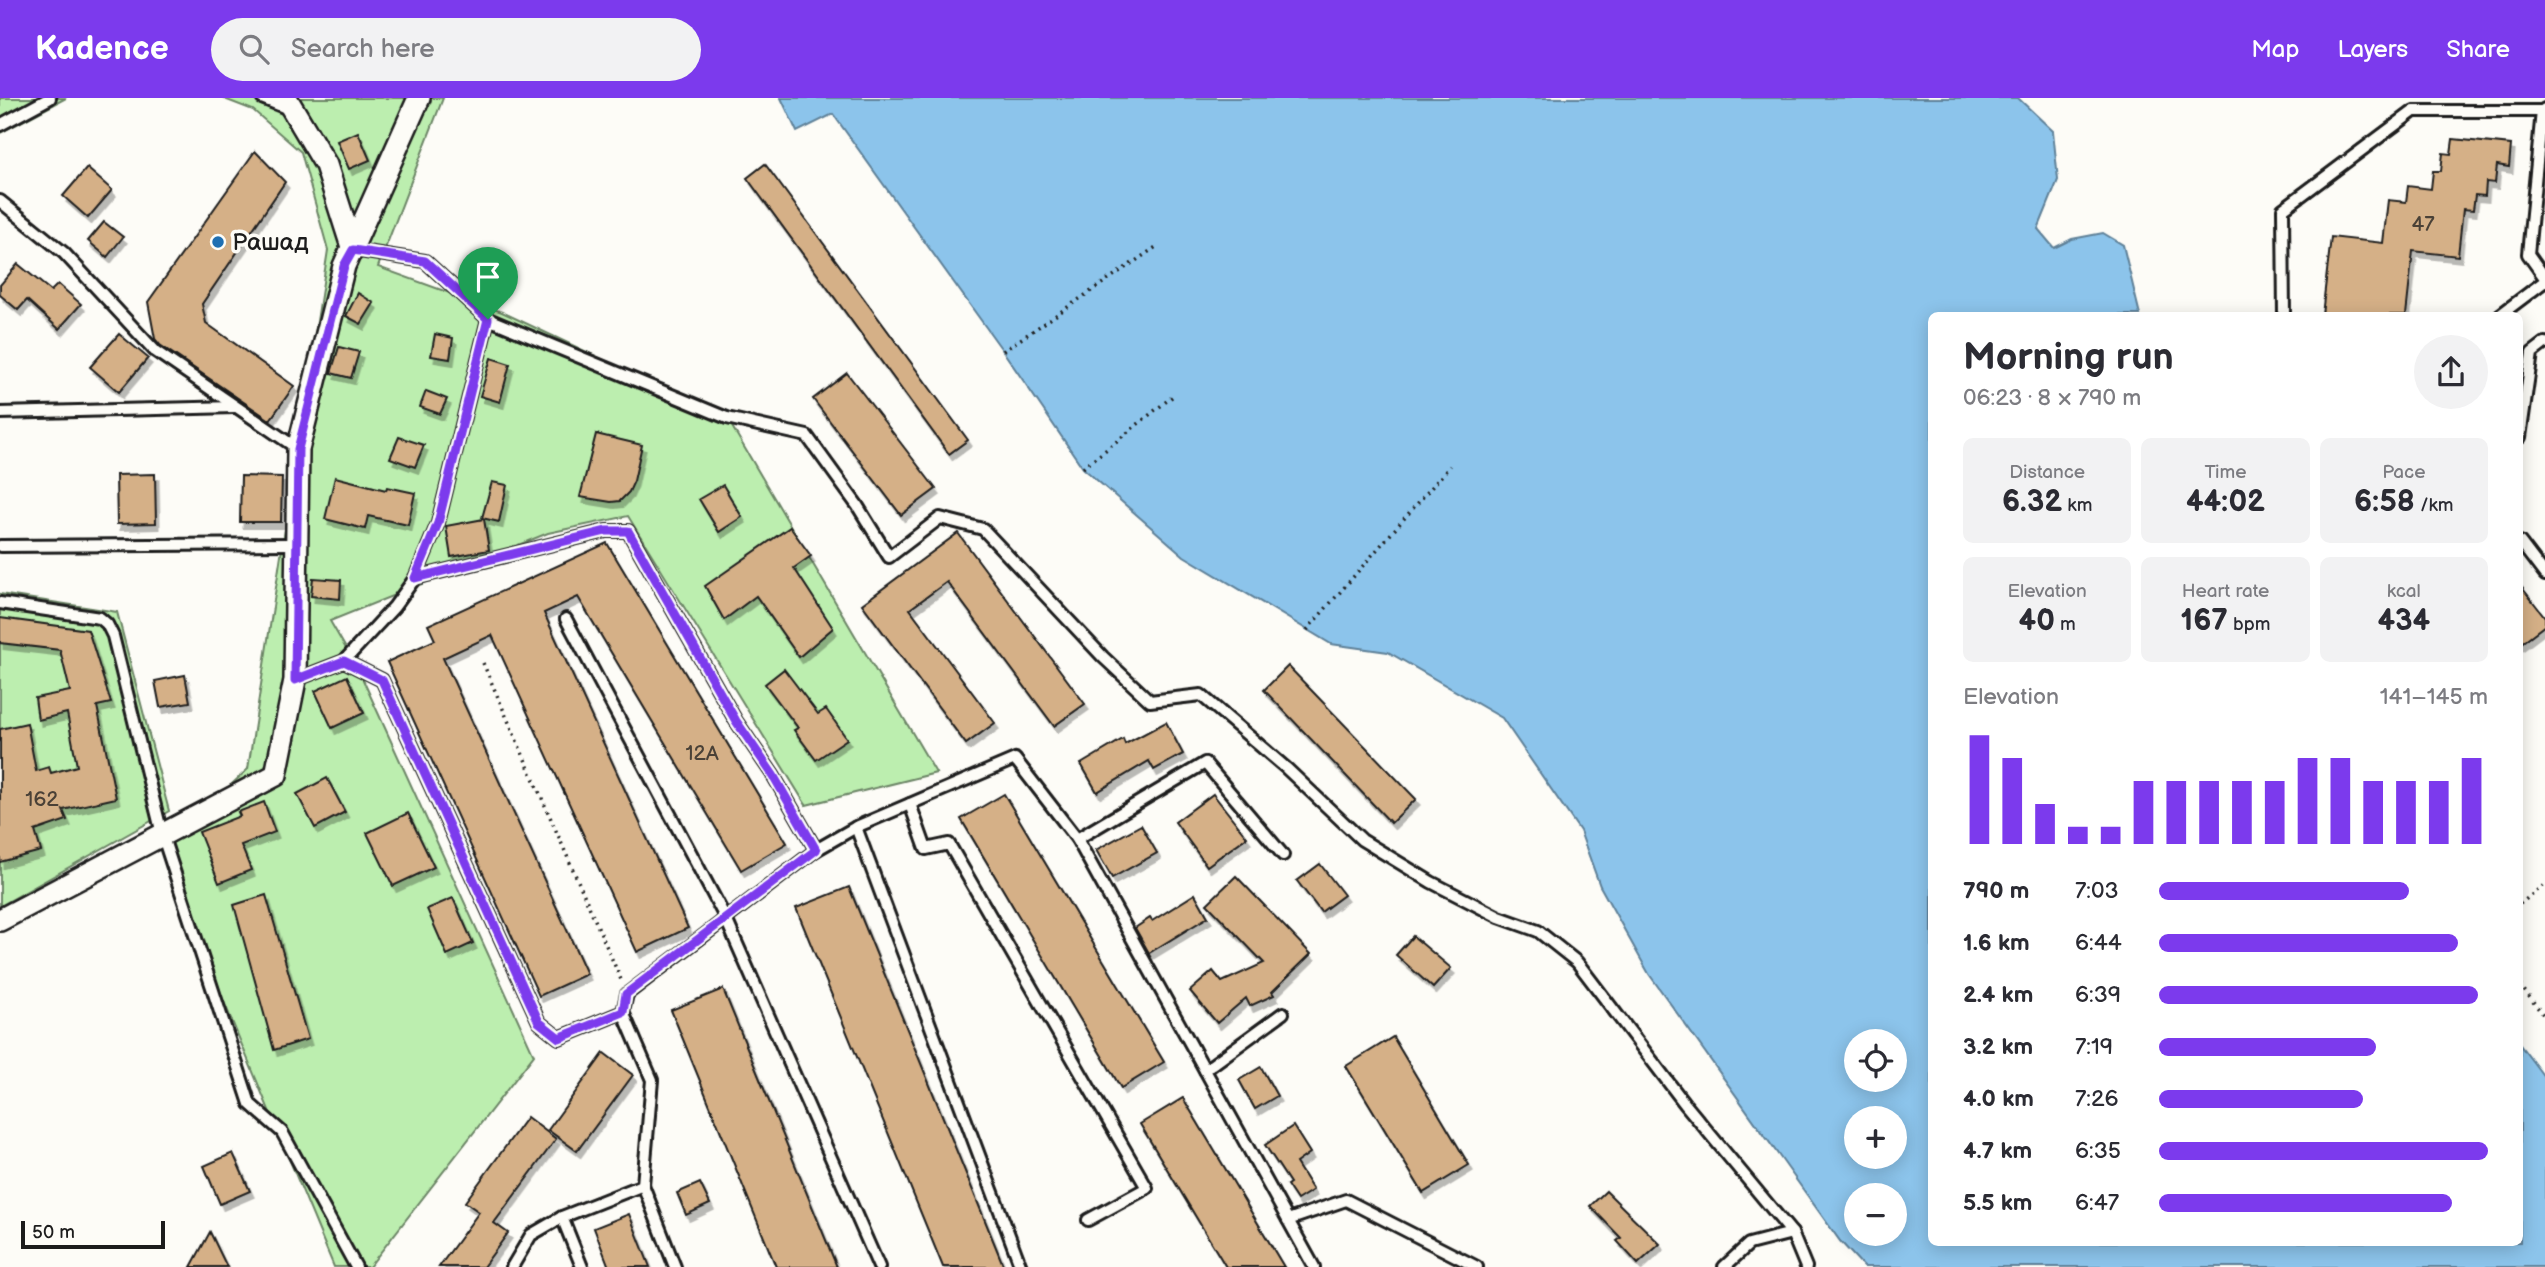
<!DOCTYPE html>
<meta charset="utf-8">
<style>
:root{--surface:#fff;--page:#f2f2f3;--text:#2b2b33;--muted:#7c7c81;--accent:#7c3aed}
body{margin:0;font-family:"Balsamiq Sans",sans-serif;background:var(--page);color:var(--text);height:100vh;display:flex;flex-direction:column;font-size:26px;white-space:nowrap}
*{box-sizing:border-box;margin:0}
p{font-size:23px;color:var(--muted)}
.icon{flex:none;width:38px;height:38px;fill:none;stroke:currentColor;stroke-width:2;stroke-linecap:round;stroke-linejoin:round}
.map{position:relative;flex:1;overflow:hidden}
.sheet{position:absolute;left:1928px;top:214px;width:595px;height:934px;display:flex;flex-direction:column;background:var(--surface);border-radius:10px;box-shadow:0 4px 18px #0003}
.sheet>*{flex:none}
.tools{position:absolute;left:1844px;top:931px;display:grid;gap:14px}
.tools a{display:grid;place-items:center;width:63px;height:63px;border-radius:50%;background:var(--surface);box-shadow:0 4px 18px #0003;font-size:35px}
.scale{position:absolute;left:21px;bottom:18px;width:144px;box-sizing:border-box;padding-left:7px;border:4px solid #1c1c1c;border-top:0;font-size:19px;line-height:24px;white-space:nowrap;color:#1c1c1c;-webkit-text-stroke:5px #fdfcf7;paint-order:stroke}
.pin{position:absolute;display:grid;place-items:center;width:60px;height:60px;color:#fff;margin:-72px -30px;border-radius:50% 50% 50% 0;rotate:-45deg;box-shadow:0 0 7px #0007}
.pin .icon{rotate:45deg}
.round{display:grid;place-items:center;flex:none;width:74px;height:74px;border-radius:37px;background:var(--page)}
.overview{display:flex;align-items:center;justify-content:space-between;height:119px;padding:0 35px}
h1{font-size:38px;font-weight:700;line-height:52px}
.metrics{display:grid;grid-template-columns:repeat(3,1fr);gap:10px;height:119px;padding:7px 35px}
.metrics div{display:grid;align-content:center;border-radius:10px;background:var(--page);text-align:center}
.metrics b{font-size:30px;font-weight:700}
.metrics small{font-size:19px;font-weight:400}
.metrics p{font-size:19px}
.chart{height:196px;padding:14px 35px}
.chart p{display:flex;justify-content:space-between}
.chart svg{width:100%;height:126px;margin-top:7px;stroke:var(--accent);stroke-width:6}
ul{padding:0 35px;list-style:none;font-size:23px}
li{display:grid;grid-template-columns:112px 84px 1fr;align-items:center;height:52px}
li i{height:18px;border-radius:9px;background:var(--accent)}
header{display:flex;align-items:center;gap:42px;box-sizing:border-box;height:98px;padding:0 35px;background:var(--accent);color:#fff}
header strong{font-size:33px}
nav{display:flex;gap:38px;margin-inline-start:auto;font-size:24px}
.search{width:490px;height:63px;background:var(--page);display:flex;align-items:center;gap:18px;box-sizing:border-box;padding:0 24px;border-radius:38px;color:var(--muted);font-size:26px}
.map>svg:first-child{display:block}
</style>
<header>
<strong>Kadence</strong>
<div class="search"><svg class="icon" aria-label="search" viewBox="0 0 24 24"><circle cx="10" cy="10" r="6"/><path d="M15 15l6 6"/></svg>Search here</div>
<nav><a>Map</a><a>Layers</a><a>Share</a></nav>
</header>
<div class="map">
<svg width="2545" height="1169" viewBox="0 0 2545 1169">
<defs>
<filter id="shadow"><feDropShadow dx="3.5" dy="6" stdDeviation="0" flood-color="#0004"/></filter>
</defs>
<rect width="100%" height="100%" fill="#fdfcf7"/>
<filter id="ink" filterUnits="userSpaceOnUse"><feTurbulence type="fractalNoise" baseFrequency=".0143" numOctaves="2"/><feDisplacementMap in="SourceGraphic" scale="14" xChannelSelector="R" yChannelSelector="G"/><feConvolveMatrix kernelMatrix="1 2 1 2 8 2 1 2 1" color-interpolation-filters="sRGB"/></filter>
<g filter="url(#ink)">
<g fill="#bceeaf" stroke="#6c8566" stroke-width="2">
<path d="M0,0H66L0,35Z"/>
<path d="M222,0H443L378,169L502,214L727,320L936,675L806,707L628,418L548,435L330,523L359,573L534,957L369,1169H334L161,752L248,671L328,152L301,54L253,12Z"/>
<path d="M0,496L117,514L169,713L0,808Z"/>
</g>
<path fill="#8cc4eb" stroke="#5f8198" stroke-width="2" fill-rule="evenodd" d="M781,0H2018L2053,33L2058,82L2038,131L2054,150L2072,141L2103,135L2123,147L2140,217H1932V1144H2520V947L2545,980V1169H1864L1840,1143L1649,876L1600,788L1580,733L1502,620L1388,554L1331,546L1184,458L1083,370L1003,253L833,16L797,34ZM1857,943H1895V982H1857ZM1857,1020H1895V1059H1857ZM1857,1097H1895V1136H1857Z"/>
<g fill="#d5b087" stroke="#1c1c1c" stroke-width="2" filter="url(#shadow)">
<path d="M358,34L370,62L349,71L337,43Z"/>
<path d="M2453,41L2511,47L2509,69L2497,67L2495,85L2486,84L2485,98L2475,97L2473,112L2463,111L2458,158L2413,153L2406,217H2322L2331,139L2383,145L2388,102L2406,104L2408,88L2431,91L2433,73H2441L2443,55L2451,56Z"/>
<path d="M255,53L285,84L202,206L206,225L294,288L270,322L160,247L155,241L148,204Z"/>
<path d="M765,66L968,342L949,356L747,80Z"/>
<path d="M87,70L112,92L88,120L63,98Z"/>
<path d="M104,124L123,139L107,159L88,143Z"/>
<path d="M18,166L51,193L58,186L81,206L59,231L27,202L18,212L0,197V187Z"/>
<path d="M358,195L374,205L361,226L346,218Z"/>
<path d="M119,236L148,260L119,294L90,269Z"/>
<path d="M435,236L453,240L450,261L431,258Z"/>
<path d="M339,249L359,254L351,280L331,275Z"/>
<path d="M491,260L510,266L500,304L480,298Z"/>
<path d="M847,275L936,391L901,417L813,301Z"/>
<path d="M426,293L447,301L440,316L420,309Z"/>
<path d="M596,336L642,347L634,383L629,394L620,403L611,404L580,399Z"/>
<path d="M399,339L424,347L415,369L390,360Z"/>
<path d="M155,376L156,425L117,426L116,377Z"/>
<path d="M241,378L282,379L281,424H240Z"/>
<path d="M335,379L386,392L387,389L415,395L408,427L368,418L365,431L325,421Z"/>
<path d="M492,384L507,387L499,424L482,420Z"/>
<path d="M723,387L742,419L719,434L699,401Z"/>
<path d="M484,421L489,452L451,459L446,428Z"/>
<path d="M790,429L811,458L794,470L833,530L799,559L756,498L724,522L705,488Z"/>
<path d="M958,435L1085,606L1054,628L947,484L910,511L995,625L966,646L862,506Z"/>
<path d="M607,445L787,745L741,772L578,499L544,515L688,830L637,854L492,537L443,560L587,876L539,898L387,564L435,542L428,527Z"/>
<path d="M313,480L341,482L340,501L311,498Z"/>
<path d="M2520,487L2545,519V527L2520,546Z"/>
<path d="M0,520L88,532L111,605L97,608L116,700L63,712L67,722L35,733L41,753L0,764V631L27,625L36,673L49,669L51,675L77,668L67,615L38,622L35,600L70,593L60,552L0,545Z"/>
<path d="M1288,568L1416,701L1391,725L1264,592Z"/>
<path d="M784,571L818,616L826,611L847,641L816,662L794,632L798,630L765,586Z"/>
<path d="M185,577L190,604L160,609L155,583Z"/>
<path d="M347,578L364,615L332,630L315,593Z"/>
<path d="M1166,624L1183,656L1154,672L1149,663L1097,694L1081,666L1123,641L1125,646Z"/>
<path d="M327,680L345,714L315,730L297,696Z"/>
<path d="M1004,696L1164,964L1121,990L961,721Z"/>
<path d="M1213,696L1247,739L1207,768L1175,724Z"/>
<path d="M264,704L275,734L241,747L251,772L219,785L199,734L240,718L238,714Z"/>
<path d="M408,715L434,769L393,788L367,735Z"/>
<path d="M1141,727L1157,755L1112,780L1096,752Z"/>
<path d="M1320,766L1344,797L1321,814L1297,783Z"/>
<path d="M1236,778L1311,856L1272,894L1274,897L1250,908L1246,900L1217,925L1190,893L1213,873L1222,884L1264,865L1207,806Z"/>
<path d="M849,789L1004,1169H943L796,810Z"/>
<path d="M1195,796L1208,819L1149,855L1135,830L1150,820L1152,823Z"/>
<path d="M266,797L308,941L274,952L234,807Z"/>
<path d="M453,800L473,845L447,857L427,811Z"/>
<path d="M1413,838L1451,870L1433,890L1396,857Z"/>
<path d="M723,891L837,1169H776L671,912Z"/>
<path d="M1393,939L1469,1067L1423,1095L1346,968Z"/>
<path d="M604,955L633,977L577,1053L548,1032Z"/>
<path d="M1261,969L1277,998L1255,1011L1239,982Z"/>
<path d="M1183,1000L1284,1169H1226L1140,1026Z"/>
<path d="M527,1019L556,1041L494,1125L508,1135L483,1169H439L479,1114L465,1104Z"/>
<path d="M1293,1028L1310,1055L1296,1065L1313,1092L1297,1102L1287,1087L1290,1085L1265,1047Z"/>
<path d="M233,1055L250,1093L220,1106L204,1068Z"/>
<path d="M700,1085L710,1106L686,1117L677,1095Z"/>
<path d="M1606,1093L1660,1146L1638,1166L1617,1143L1621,1140L1590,1108Z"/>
<path d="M629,1116L650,1169H609L594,1130Z"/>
<path d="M210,1134L227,1169H191Z"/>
</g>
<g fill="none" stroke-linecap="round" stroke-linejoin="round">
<defs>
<g id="service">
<path d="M262,0L289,11"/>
<path d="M2545,11L2542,13L2528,156L2545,180"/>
<path d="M0,27L50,0"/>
<path d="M0,103L64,155L155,253L298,351"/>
<path d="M353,152L425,163L488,221L727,320L807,338L857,407L889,459L940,420L983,431L1103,559L1150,603L1201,597L1286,670L1362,742L1431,784L1499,819L1538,833L1577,864L1685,1006L1792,1135L1806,1169"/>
<path d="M2284,217L2283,111L2414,13H2542"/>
<path d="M2500,217L2545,183"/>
<path d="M0,315L235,309"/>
<path d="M2520,339L2532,255L2545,245"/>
<path d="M2520,444L2545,477"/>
<path d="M0,448L297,446"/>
<path d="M415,480L438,425L488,221"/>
<path d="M0,505L100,520L107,526L113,538L162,736L250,1006L282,1034L356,1169"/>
<path d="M566,521L726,821L879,1169"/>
<path d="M344,563L382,582L539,924L559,940L623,914L627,896L816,752L856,729L1015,661L1077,741L1314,1169"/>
<path d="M295,582L344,563L394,509L415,480L606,433H628L736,623L773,677L816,752"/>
<path d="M910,706L926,751L949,746L1147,1090L1088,1122"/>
<path d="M856,729L1021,1169"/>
<path d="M1077,741L1205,665L1283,757"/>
<path d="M623,914L652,982L643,1087"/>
<path d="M1205,972L1283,915"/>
<path d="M562,1119L582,1169"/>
<path d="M1288,1122L1346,1102L1477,1169"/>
<path d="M512,1169L531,1137L562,1119L643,1087L675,1169"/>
<path d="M1724,1169L1749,1146L1792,1135"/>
</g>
<g id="minor">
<path d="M286,0L326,67L353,152"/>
<path d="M0,822L276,677L295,582L298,351L344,168L419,0"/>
</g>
</defs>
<use href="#service" stroke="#1c1c1c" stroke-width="16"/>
<use href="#minor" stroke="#1c1c1c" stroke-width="26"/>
<g stroke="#1c1c1c" stroke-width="3.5" stroke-dasharray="2 5" stroke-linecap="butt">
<path d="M1003,253L1156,149"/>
<path d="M1083,370L1173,298"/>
<path d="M1307,532L1450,368"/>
<path d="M483,565L622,884"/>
<path d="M2520,806L2545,786"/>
<path d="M2520,887L2545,919"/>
</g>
<use href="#service" stroke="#fdfcf7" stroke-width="10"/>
<use href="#minor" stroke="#fdfcf7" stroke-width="21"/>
</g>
</g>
<g fill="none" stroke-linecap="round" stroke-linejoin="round" filter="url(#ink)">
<defs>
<path id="route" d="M353,152L425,163L488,221L438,425L415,480L606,433H628L736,623L773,677L816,752L626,896L623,914L559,940L539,924L382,582L344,563L295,582L298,351L344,168Z"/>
</defs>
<use href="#route" stroke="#fff" stroke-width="14"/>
<use href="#route" stroke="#7c3aed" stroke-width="9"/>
</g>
<circle fill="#1f6fb2" stroke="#fdfcf7" stroke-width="2.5" cx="218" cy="144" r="7"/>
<g text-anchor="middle" stroke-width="7" stroke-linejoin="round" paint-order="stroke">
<g font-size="21" fill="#4a4137">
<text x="2423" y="133">47</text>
<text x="702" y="662">12А</text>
<text x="42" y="708">162</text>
</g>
<g font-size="24" fill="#1c1c1c" stroke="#fdfcf7" text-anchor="start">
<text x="232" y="152">Рашад</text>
</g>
</g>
</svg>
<div class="tools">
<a><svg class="icon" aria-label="locate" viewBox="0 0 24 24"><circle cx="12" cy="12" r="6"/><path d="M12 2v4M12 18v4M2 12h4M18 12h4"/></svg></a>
<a>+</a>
<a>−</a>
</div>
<div class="scale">50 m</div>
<div class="pin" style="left:488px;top:221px;background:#1e9e55"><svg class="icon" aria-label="arrive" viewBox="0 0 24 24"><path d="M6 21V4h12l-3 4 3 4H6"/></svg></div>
<section class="sheet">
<div class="overview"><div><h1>Morning run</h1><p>06:23 · 8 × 790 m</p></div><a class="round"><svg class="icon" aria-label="share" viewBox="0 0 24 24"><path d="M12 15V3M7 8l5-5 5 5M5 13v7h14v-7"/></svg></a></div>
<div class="metrics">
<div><p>Distance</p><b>6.32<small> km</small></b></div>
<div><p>Time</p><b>44:02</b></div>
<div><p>Pace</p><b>6:58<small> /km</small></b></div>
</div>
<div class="metrics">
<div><p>Elevation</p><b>40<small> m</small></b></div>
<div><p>Heart rate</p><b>167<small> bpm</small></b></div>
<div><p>kcal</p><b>434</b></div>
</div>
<div class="chart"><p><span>Elevation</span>141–145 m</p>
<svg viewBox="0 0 160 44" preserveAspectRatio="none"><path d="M5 44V6M15 44V14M25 44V30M35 44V38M45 44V38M55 44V22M65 44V22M75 44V22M85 44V22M95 44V22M105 44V14M115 44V14M125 44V22M135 44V22M145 44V22M155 44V14"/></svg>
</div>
<ul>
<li><b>790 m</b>7:03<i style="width:76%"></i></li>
<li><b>1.6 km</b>6:44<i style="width:91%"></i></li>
<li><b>2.4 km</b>6:39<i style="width:97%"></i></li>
<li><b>3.2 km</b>7:19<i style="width:66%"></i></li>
<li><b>4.0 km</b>7:26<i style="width:62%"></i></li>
<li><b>4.7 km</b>6:35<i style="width:100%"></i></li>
<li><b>5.5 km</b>6:47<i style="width:89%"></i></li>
</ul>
</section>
</div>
